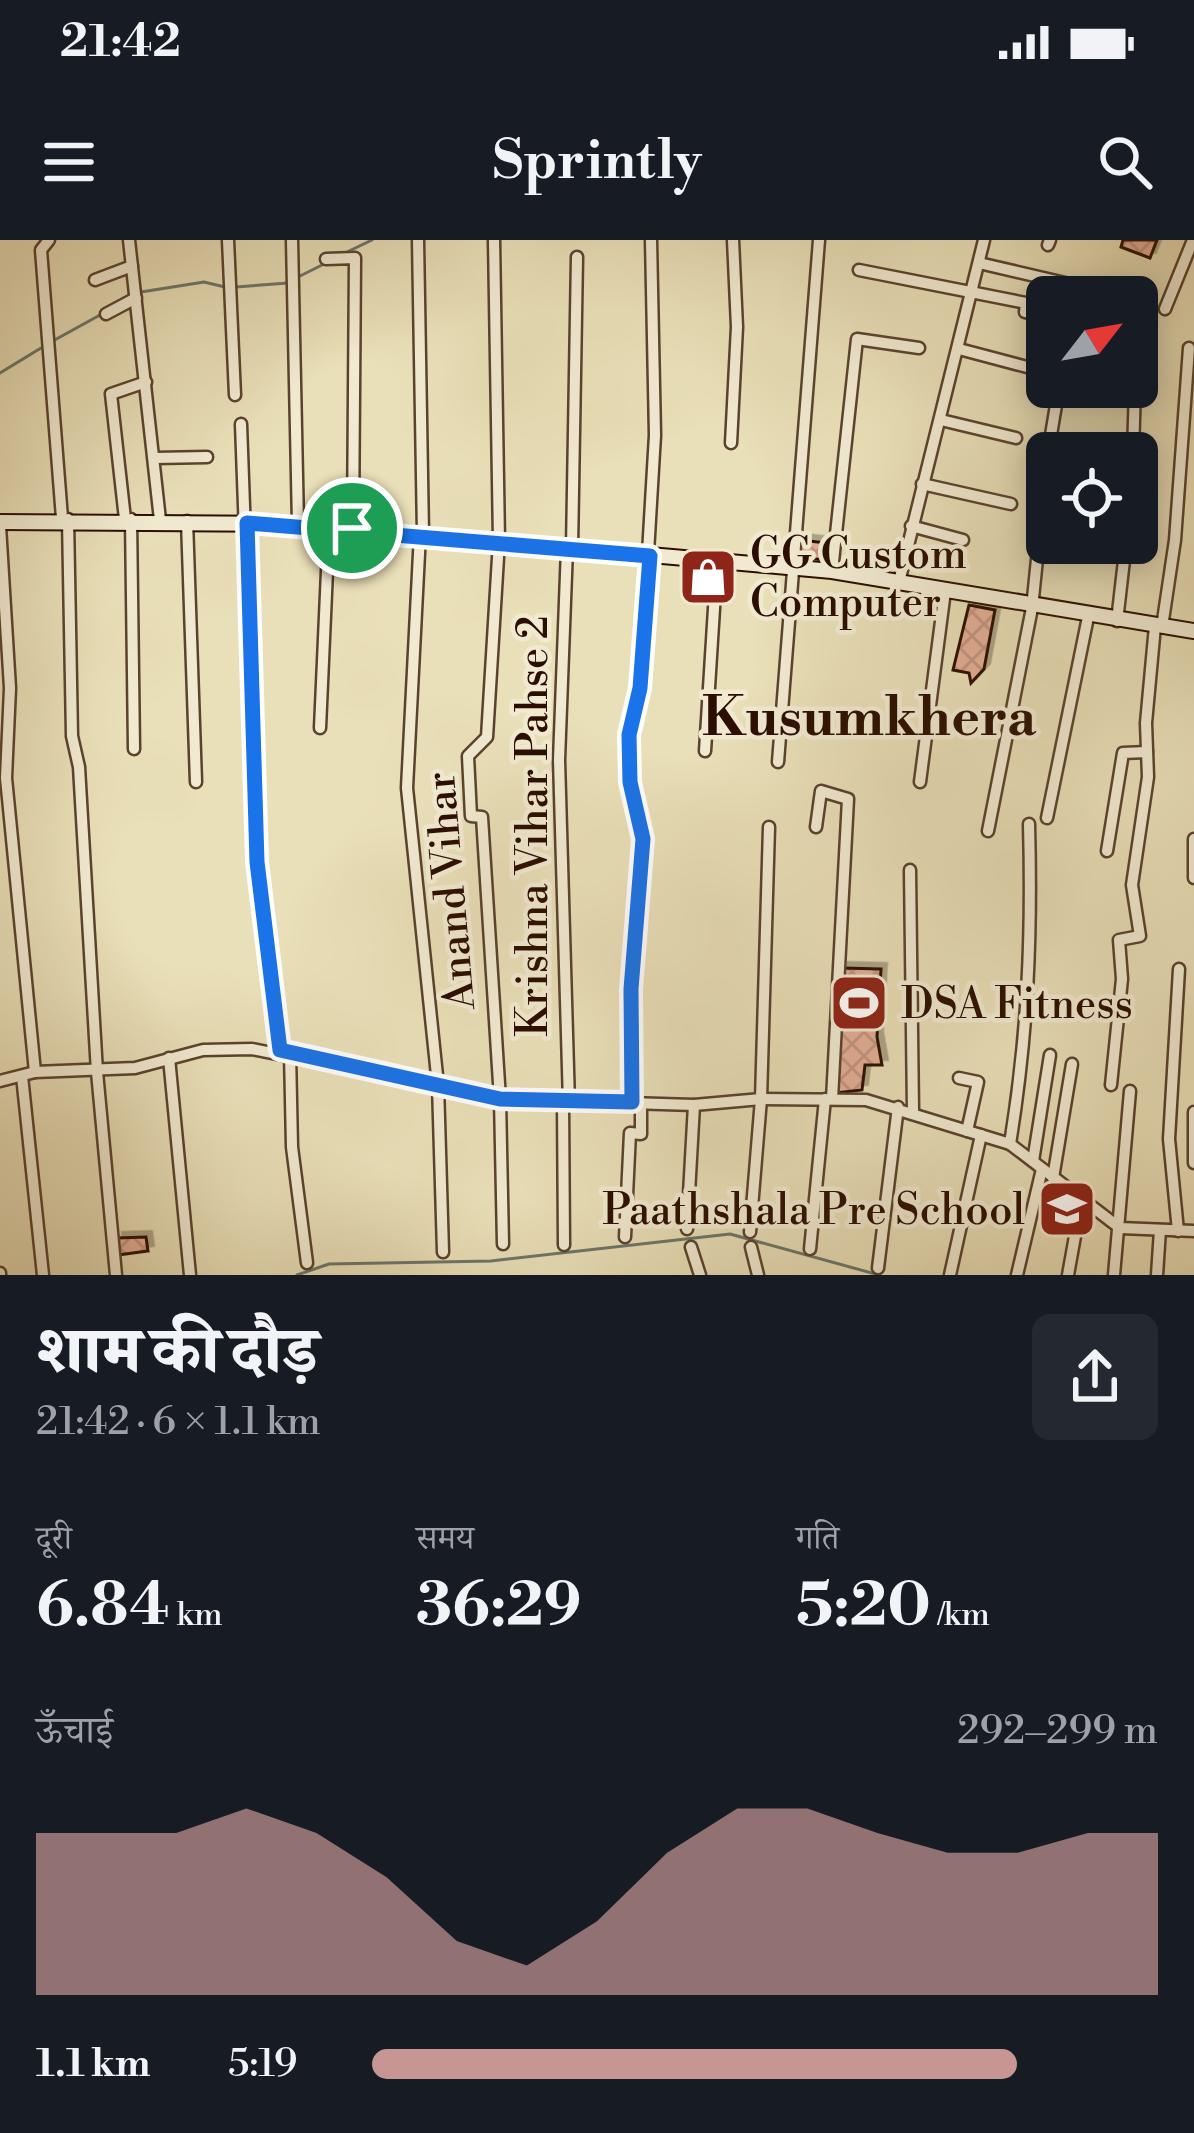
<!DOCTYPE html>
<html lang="hi">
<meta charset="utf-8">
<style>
:root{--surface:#171b24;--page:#242831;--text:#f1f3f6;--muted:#9ea1a6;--accent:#c59692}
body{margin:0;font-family:"Libre Bodoni","Noto Serif Devanagari",serif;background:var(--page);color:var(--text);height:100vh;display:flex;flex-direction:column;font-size:45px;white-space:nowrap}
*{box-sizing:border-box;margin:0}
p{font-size:39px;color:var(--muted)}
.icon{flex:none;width:66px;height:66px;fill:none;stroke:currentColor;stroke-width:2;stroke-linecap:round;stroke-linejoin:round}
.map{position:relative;height:1035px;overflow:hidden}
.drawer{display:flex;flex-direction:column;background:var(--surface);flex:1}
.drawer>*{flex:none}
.needle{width:78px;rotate:59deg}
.fabs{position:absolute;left:1026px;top:36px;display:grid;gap:24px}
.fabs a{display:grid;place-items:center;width:132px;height:132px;border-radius:18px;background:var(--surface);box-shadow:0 6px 30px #0003;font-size:60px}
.pin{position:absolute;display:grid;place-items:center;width:102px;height:102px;color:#fff;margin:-51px;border:6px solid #fff;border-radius:50%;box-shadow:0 3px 12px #0007}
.round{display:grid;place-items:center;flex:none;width:126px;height:126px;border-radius:18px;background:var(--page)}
.headline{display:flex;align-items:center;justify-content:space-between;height:204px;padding:0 36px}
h1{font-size:66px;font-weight:800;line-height:90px}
.stats{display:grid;grid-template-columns:repeat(3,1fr);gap:18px;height:204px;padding:12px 36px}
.stats div{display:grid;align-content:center}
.stats b{font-size:60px;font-weight:800}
.stats small{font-size:33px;font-weight:400}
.stats p{font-size:33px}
.chart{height:336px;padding:24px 36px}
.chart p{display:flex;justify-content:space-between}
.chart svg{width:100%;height:216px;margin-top:12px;fill:var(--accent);opacity:.7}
ul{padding:0 36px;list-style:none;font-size:39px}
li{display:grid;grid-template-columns:192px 144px 1fr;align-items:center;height:90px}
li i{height:30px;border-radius:15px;background:var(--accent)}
.status{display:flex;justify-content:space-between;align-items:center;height:84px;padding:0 60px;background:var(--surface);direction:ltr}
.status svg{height:33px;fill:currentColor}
header{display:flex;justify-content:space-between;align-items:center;height:156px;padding:0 36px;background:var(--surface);font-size:54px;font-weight:800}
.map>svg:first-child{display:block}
</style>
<div class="status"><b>21:42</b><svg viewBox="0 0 49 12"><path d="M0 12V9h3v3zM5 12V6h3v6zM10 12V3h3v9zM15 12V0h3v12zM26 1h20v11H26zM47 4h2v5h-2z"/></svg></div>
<header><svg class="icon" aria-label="menu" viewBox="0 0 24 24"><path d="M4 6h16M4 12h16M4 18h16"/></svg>Sprintly<svg class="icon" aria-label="search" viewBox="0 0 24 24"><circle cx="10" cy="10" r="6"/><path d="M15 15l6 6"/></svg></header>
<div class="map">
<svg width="1194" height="1035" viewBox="0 0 1194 1035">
<defs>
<pattern id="building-cross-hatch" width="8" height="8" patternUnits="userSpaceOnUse" patternTransform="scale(3)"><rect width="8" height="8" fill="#e3ae96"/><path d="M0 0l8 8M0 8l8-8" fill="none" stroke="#c39480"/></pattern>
<filter id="shadow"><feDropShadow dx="5.5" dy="-5.5" stdDeviation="0" flood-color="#0004"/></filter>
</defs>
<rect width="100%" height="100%" fill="#e9dfb8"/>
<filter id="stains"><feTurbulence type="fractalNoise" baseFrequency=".00167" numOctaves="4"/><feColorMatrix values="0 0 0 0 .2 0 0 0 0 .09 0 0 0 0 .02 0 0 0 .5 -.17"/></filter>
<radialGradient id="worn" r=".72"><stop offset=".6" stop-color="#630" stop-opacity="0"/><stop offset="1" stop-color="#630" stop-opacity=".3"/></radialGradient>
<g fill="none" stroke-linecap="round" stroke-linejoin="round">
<g stroke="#6c766a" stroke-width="3">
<path d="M347,12L372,0"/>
<path d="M298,37L326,23"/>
<path d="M236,47L288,43"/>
<path d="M141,52L204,42L225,47"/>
<path d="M51,102L100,75"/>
<path d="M0,133L41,108"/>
<path d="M297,1035L329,1024L491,1021L730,994L879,1035"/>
</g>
</g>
<g fill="url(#building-cross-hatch)" stroke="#2b0e00" stroke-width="3" filter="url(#shadow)">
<path d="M1123,0H1157L1150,18L1121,7Z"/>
<path d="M800,300L827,303L825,320L798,317Z"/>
<path d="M969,365L995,370L984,429L971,443L969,433L953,430Z"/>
<path d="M842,728L881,729L877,797L882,825H865L862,850L835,853Z"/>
<path d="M146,997L148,1011L118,1015L117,998Z"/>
</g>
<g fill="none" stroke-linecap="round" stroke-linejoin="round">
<defs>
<g id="street">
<path d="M49,0L41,10L62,278"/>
<path d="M129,0L160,280"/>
<path d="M228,0L235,155"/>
<path d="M292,0L298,284"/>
<path d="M418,0L423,294"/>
<path d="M494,0L499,301L487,497L468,516L471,576L482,577L500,859L503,1004"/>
<path d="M1048,5L1050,0"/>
<path d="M326,19L355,18L353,288"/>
<path d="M979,23L1091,49"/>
<path d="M859,30L1026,63L1025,72L1040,76"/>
<path d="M95,40L132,26"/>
<path d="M1165,69L1193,0"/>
<path d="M106,74L136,58"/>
<path d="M959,109L1027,127"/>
<path d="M1137,131L1140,98"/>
<path d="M941,180L1016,198"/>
<path d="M241,184L257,622L280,810"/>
<path d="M731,203L737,87L733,0"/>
<path d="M1048,213L1059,147"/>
<path d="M1133,213L1135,147"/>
<path d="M155,218L207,217"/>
<path d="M922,244L1011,264"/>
<path d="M68,279L72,496L79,527L97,832L116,1035"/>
<path d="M125,279L111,154L146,142"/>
<path d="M131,279L134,509"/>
<path d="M187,281L196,542"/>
<path d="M0,286L10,448L6,538L35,832"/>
<path d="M911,286L963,300"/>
<path d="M420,294L407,548L438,845L443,1012"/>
<path d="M567,308L559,520L569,863"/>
<path d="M572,308L577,17"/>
<path d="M832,331L857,99L919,108"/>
<path d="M899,342L984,0"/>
<path d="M1117,381L1126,303"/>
<path d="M1162,387L1175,300L1189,108"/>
<path d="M320,488L329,286"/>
<path d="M705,511L717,321"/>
<path d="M778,522L819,0"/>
<path d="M920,542L945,351"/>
<path d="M1047,578L1088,377"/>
<path d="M816,587L821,551L848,559L832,859"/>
<path d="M988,591L1032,368L1047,222"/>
<path d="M1194,599V638"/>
<path d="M1107,611L1123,513L1147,512"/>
<path d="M910,630L913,872"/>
<path d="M290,813L292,907L307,1023"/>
<path d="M169,818L190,1035"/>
<path d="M22,836L43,1035"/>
<path d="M959,838L978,842L967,891"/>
<path d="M0,841L35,832L135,828L203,810L252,809L500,859L694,865L761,859L866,860L1010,904L1120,988L1194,991"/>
<path d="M1111,845L1122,739L1119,700L1140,696L1132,645L1148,537L1146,483L1155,386"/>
<path d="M632,862L631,749L643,599L630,542L629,495L640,448L655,195L651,0"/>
<path d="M563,863L564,1005"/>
<path d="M1194,872V923"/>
<path d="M1010,904C1028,793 1032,696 1029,584"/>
<path d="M1033,921L1050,815"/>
<path d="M1053,938L1072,824"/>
<path d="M687,989L694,865"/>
<path d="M1178,991L1169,899L1179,729"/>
<path d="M750,992L761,859L769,587"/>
<path d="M625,997L630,893L641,894V863"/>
<path d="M691,1007L700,1035"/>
<path d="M751,1007L758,1035"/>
<path d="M810,1009L825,859"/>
<path d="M878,1028L898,867"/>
<path d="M0,1033V1035"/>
<path d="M950,1035L981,895"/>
<path d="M1017,1035L1042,929"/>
<path d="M1068,1035L1081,963"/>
<path d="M1114,1035L1130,851"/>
<path d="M1157,1035L1160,990"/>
</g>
<path id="secondary" d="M0,282L298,284L832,331L1194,391"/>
</defs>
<use href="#street" stroke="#5a422e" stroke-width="15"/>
<use href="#secondary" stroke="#2b0e00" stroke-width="18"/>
<use href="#street" stroke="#f1ead1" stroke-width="10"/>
<use href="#secondary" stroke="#f1ead1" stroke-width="14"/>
</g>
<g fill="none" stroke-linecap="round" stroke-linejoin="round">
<defs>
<path id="route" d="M247,283L650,316L640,448L629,495L630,542L643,599L631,749L632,862L500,859L280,810L257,622Z"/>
</defs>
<use href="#route" stroke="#fff" stroke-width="24"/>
<use href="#route" stroke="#1a73e8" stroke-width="15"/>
</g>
<defs>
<symbol id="shop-square" viewBox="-11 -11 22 22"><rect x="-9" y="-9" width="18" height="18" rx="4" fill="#8f2418" stroke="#f1ead1"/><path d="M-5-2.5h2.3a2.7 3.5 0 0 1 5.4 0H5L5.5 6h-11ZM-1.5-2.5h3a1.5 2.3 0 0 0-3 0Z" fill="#fff"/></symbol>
<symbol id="stadium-square" viewBox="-11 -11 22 22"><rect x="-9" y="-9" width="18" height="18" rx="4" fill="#8f2418" stroke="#f1ead1"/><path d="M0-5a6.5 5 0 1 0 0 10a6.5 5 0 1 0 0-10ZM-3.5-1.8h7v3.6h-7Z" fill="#fff"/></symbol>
<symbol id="school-square" viewBox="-11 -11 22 22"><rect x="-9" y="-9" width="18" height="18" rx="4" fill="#8f2418" stroke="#f1ead1"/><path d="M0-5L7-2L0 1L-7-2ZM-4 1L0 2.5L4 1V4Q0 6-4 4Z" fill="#fff"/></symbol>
</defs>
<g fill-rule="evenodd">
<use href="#shop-square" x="675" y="304" width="66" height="66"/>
<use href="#stadium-square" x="826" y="730" width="66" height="66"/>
<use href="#school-square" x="1034" y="936" width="66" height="66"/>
</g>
<g text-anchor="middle" stroke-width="9" stroke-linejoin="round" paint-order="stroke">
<g font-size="42" fill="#2b0e00" stroke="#f1ead1" text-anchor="start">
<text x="750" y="328">GG Custom<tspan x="750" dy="48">Computer</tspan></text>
<text x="901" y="778">DSA Fitness</text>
<text x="1025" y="984" text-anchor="end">Paathshala Pre School</text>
</g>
<g font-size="42" fill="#2b0e00" stroke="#f1ead1">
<text transform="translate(532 586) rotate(-90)" y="15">Krishna Vihar Pahse 2</text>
<text transform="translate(449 651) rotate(-95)" y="15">Anand Vihar</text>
</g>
<g font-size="54" font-weight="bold" fill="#2b0e00" stroke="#f1ead1">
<text x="869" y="495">Kusumkhera</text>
</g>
</g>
<rect width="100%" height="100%" filter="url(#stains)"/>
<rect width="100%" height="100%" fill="url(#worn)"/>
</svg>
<div class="fabs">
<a><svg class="needle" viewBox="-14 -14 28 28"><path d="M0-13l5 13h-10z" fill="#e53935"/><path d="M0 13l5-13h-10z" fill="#9ea1a6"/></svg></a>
<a><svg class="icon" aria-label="locate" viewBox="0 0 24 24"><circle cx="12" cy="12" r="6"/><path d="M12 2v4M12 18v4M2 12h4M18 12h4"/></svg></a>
</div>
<div class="pin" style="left:352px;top:288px;background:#1e9e55"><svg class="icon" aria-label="arrive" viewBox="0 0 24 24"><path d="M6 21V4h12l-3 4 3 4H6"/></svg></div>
</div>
<section class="drawer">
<div class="headline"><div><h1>शाम की दौड़</h1><p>21:42 · 6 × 1.1 km</p></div><a class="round"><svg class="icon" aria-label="share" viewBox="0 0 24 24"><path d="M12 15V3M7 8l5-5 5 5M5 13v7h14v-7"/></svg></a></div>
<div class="stats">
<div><p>दूरी</p><b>6.84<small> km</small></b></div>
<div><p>समय</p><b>36:29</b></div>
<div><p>गति</p><b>5:20<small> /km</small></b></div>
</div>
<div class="chart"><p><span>ऊँचाई</span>292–299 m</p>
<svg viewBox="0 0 160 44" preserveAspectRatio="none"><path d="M0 44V11L10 11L20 11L30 6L40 11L50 20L60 33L70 38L80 29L90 15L100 6L110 6L120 11L130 15L140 15L150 11L160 11V44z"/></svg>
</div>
<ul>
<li><b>1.1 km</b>5:19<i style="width:82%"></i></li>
</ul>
</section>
